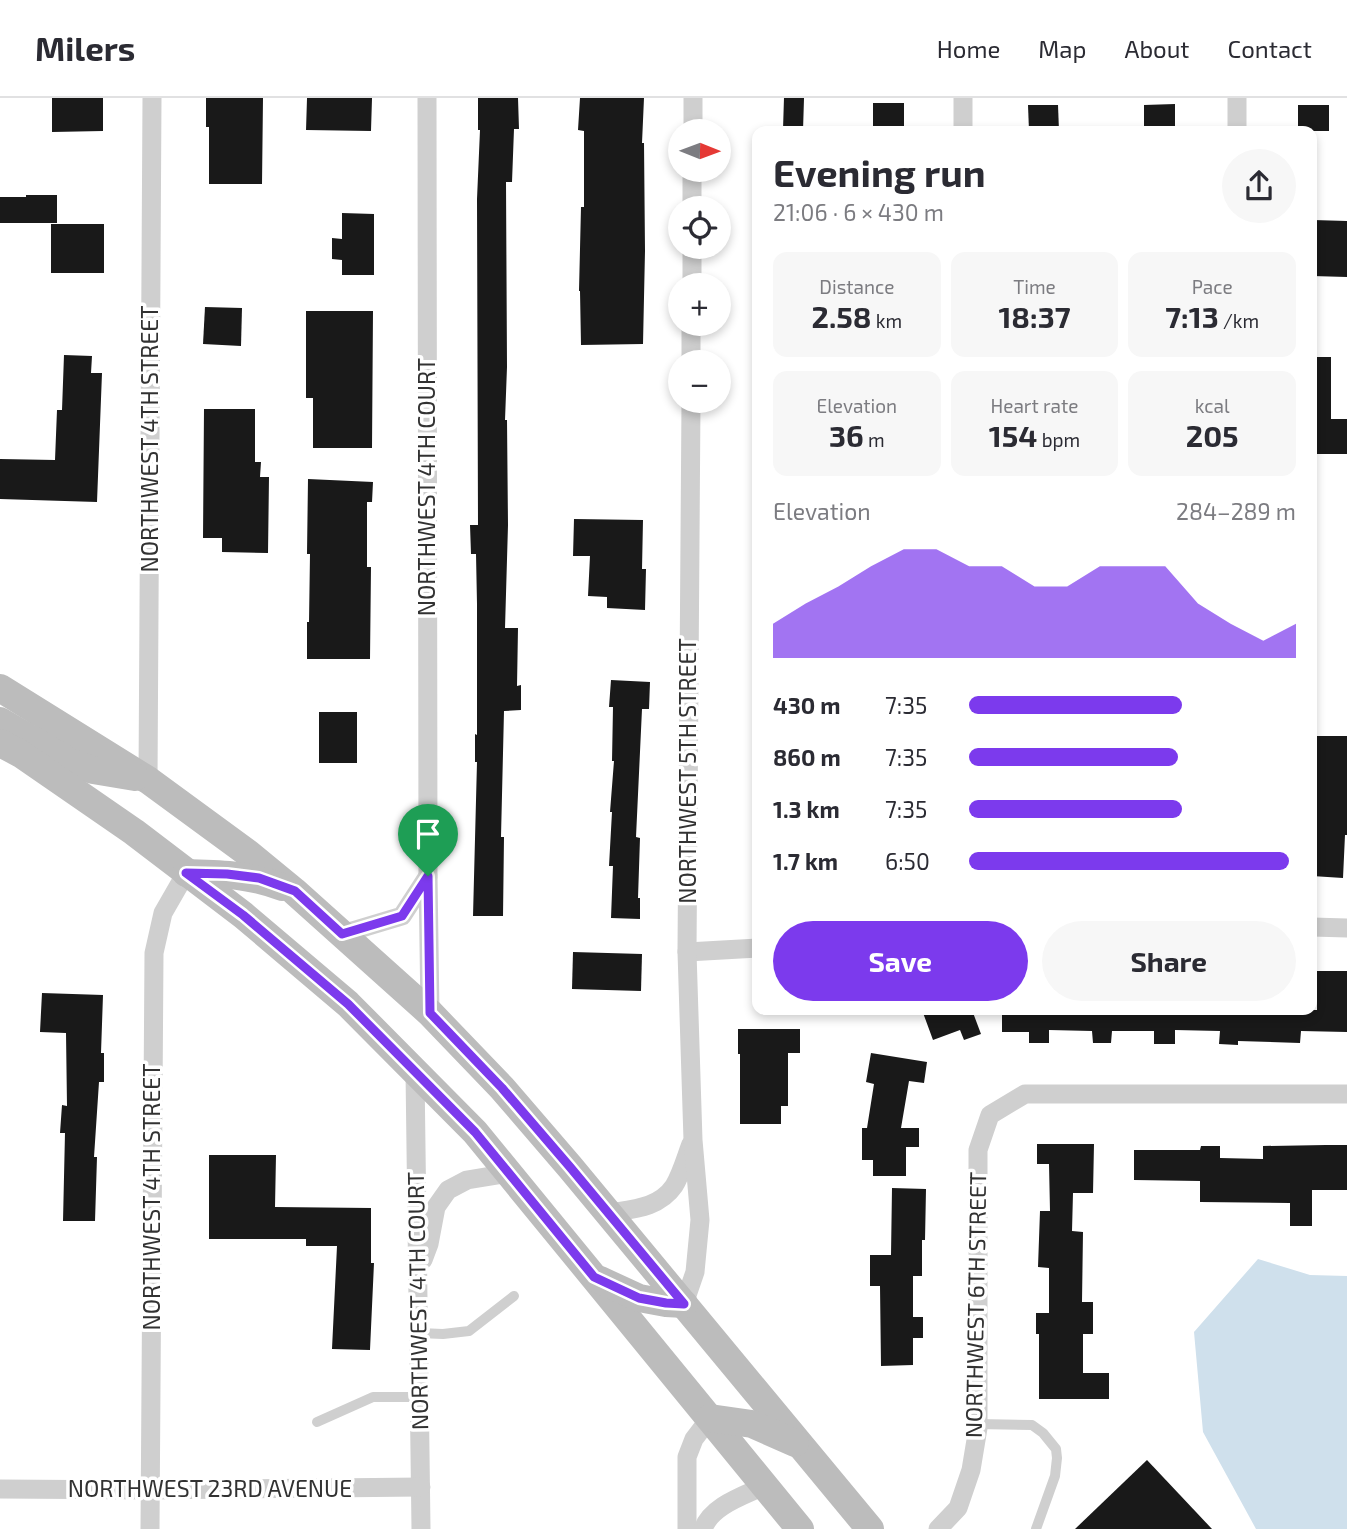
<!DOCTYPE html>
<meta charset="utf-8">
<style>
:root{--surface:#fff;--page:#f7f7f7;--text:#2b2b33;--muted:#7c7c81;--line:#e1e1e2;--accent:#7c3aed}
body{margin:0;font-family:"Exo 2",sans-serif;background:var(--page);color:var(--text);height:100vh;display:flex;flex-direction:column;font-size:26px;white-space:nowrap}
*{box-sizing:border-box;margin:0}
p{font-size:23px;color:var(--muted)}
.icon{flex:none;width:38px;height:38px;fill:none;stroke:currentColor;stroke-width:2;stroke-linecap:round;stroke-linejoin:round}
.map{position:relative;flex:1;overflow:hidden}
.panel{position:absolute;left:752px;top:28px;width:565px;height:889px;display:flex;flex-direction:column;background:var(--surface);border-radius:14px;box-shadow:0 4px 10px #0003}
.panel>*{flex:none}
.needle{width:46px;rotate:91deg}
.controls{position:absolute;left:668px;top:21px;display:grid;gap:14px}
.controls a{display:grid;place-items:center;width:63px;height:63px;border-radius:50%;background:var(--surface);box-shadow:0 4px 10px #0003;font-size:35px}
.pin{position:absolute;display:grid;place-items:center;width:60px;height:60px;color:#fff;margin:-72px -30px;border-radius:50% 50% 50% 0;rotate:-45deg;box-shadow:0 0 7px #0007}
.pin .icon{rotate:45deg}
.round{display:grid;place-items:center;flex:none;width:74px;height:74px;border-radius:37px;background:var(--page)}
.head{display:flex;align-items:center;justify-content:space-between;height:119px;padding:0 21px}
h1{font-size:38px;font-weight:700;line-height:52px}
.figures{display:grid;grid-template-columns:repeat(3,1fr);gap:10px;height:119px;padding:7px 21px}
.figures div{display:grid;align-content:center;border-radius:14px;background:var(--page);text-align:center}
.figures b{font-size:30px;font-weight:700}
.figures small{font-size:19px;font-weight:400}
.figures p{font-size:19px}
.chart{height:196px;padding:14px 21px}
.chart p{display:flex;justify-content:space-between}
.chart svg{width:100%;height:126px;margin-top:7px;fill:var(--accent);opacity:.7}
.button{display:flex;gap:14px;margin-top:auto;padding:14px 21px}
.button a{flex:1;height:80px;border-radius:42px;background:var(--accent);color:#fff;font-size:28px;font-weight:700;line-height:80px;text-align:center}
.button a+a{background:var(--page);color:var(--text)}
ul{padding:0 21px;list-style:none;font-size:23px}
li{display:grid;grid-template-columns:112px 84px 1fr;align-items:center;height:52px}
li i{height:18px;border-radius:9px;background:var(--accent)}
header{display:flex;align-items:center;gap:42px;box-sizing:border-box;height:98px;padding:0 35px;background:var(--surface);border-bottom:2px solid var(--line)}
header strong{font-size:33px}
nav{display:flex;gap:38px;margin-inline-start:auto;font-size:24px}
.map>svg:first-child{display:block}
</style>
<header>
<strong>Milers</strong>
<nav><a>Home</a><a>Map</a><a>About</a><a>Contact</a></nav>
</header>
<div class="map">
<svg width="1347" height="1431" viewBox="0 0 1347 1431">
<rect width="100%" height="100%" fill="#fff"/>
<path fill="#cfe0ec" d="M1258,1161L1310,1177L1347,1178V1431H1256L1203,1334L1194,1234Z"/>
<g fill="#191919">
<path d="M52,0H103V33L52,34Z"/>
<path d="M206,0H263L262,86H209V29H206Z"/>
<path d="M307,0H372L371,33L306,32Z"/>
<path d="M478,0H518L519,31H514L512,84H506L507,269L505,322H507L508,427L505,530H518L517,588L521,587V612L504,613L501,739H504L503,818H473L477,664H475V636L477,637V506L476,456H471L470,427H478L477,101L480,32H478Z"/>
<path d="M580,0H644L642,45H644L645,153L643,246L581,247L580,193H579L581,109H584V33L578,32Z"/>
<path d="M784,0H804L803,32L783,31Z"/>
<rect x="873" y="5" width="31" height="28"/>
<path d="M1175,6V33H1144V7Z"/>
<path d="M1028,7H1058L1059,33H1029Z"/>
<rect x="1298" y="7" width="31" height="26"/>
<path d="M26,97H57V125H0V99H26Z"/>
<path d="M342,115L374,116V177H342V162L332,161V140L342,141Z"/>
<path d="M1313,122L1347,123V179L1312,178Z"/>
<rect x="51" y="126" width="53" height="49"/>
<path d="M205,209L242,210L241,248L203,246Z"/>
<path d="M306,213H373L372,350H313V300H306Z"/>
<path d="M64,257L92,258L91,275H102L97,404L0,401V361L55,362L57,312H62Z"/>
<path d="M1312,259H1331V321H1347V356H1312Z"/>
<path d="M204,311H255V364H261L260,379H269L268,455L222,454V440H203Z"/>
<path d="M308,381L373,384L372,404H367V469H371L370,561H307V524H309L310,456H307Z"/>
<path d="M574,421L643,422L642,471H646L645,512L607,510V499L588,498L590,458H573Z"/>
<path d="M611,582L650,584L649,611H642L636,739L640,740L638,800H640V821L611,820L613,768H609L612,714H610L614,663H612L613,609H609Z"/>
<rect x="319" y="614" width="38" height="51"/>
<path d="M1312,638H1347V737H1345L1343,780L1312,778Z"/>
<path d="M573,854L642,856L641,893L572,891Z"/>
<path d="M1317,873H1347V934L1301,933L1300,945L1238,943V947L1219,946L1220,933L1175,932V946H1154V933H1112L1111,945H1093L1092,933L1049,932V945H1029V934H1002V912H1317Z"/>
<path d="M42,895L103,897L101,955H104V984H99L94,1059H97L95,1123H63L65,1035H60L62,1007L67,1008L66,935L40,934Z"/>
<path d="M922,912H972L981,936L964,942L960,932L933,942Z"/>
<path d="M738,931H800V955H788V1008H781V1026H740V956H738Z"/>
<path d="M871,955L927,964L924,985L909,983L901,1030H919V1049H906V1078H873V1062H862V1030H867L874,986L866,984Z"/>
<path d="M1037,1046H1094L1093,1095H1073L1072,1133L1083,1134L1082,1204H1093V1236H1083V1275H1109V1301H1039V1236H1036V1215H1049V1170L1038,1169L1040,1113H1050L1049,1066H1037Z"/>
<path d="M1326,1047H1347V1092H1312V1128H1290V1105L1200,1104V1083L1134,1082V1052H1200L1201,1048H1220V1060L1263,1061V1048Z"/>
<path d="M209,1057H276L275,1109L371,1110V1165H374L370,1252L332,1251L337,1148H306V1141H209Z"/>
<path d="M892,1090L926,1091L925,1142H922V1178H913V1219H923V1240H913V1267L881,1268L880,1188H870V1157H891Z"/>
<path d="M1147,1362L1212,1431H1075Z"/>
</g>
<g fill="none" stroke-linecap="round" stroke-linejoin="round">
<g stroke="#cfcfcf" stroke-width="10">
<path d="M419,1235L443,1236L469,1233L514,1198"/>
<path d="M317,1324L373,1299H419"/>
<path d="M977,1326L1032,1327L1043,1335L1056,1351L1057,1360L1055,1378L1036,1431"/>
</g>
<g stroke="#cfcfcf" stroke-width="19">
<path d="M427,0L428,778L430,915"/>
<path d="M693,33V0"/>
<path d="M963,33V0"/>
<path d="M1237,33V0"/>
<path d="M692,110V72"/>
<path d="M692,187V149"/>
<path d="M691,264V226"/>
<path d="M148,682L152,0"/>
<path d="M1312,829L1347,830"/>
<path d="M342,836L402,818L428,778"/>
<path d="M687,854L758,850"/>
<path d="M415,974L421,1431"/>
<path d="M609,1115C633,1111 659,1110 674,1088C681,1077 686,1059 691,1046"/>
<path d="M423,1162L429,1146L436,1109L448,1092L467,1082L509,1075"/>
<path d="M684,1206L695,1174L700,1122L693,1042L687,854L691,303"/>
<path d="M0,1391L150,1392L421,1389"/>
<path d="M150,1431L154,855L163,815L186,775"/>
<path d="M687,1431V1359L694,1341L710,1320"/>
<path d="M703,1431C711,1408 743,1398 764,1388"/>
<path d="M938,1431L958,1410L971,1372L978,1330V1052L990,1017L1025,996H1347"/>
</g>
<g stroke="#bcbcbc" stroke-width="28">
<path d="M0,590L148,682L249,756L294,793L430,915L502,990L570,1069L870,1431"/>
<path d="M0,623L70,664L93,672L135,679"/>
<path d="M0,645L21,656L134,734L243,817L348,906L475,1034L800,1431"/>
<path d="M186,775C222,776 247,776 282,789"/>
<path d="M600,1182L639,1200L666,1205L684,1206"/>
<path d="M710,1320L752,1326L795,1345"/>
</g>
</g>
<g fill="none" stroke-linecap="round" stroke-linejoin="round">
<defs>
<path id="route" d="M186,775L227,776L259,780L295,793L342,836L402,818L428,778L430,915L502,990L570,1069L684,1206L666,1205L639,1200L594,1179L475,1034L348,906L243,817Z"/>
</defs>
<use href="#route" stroke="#fff" stroke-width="14"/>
<use href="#route" stroke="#7c3aed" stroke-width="9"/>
</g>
<g text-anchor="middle" stroke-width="7" stroke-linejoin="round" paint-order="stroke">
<g font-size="23" fill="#323232" stroke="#fff">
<text transform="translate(150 341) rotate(-90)" y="8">NORTHWEST 4TH STREET</text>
<text transform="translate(427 389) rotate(-90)" y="8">NORTHWEST 4TH COURT</text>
<text transform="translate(688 673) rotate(-90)" y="8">NORTHWEST 5TH STREET</text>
<text transform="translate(152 1099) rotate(-90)" y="8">NORTHWEST 4TH STREET</text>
<text transform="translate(418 1203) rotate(-91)" y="8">NORTHWEST 4TH COURT</text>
<text transform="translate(976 1207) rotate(-89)" y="8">NORTHWEST 6TH STREET</text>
<text x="210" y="1399">NORTHWEST 23RD AVENUE</text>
</g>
</g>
</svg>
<div class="controls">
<a><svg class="needle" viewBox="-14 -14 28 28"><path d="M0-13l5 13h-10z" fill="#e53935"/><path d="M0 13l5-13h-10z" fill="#7c7c81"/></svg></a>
<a><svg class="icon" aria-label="locate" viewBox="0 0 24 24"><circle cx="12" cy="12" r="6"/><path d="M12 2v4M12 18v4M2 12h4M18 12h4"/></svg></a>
<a>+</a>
<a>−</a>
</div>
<div class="pin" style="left:428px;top:778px;background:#1e9e55"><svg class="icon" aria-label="arrive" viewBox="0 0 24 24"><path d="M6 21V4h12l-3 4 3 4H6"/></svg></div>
<section class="panel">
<div class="head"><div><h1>Evening run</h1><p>21:06 · 6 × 430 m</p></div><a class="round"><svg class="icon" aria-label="share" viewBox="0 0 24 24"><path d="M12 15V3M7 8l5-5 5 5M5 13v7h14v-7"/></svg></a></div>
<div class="figures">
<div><p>Distance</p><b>2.58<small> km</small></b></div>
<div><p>Time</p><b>18:37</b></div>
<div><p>Pace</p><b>7:13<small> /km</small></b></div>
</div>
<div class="figures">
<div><p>Elevation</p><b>36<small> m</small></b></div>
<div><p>Heart rate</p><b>154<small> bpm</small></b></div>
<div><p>kcal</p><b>205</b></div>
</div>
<div class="chart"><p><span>Elevation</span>284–289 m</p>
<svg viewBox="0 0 160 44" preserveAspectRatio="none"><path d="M0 44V32L10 25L20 19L30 12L40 6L50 6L60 12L70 12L80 19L90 19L100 12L110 12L120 12L130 25L140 32L150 38L160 32V44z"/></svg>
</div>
<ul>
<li><b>430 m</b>7:35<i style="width:65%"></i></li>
<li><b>860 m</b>7:35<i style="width:64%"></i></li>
<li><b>1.3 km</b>7:35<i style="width:65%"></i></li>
<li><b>1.7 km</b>6:50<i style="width:98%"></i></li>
</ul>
<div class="button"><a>Save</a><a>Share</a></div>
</section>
</div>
